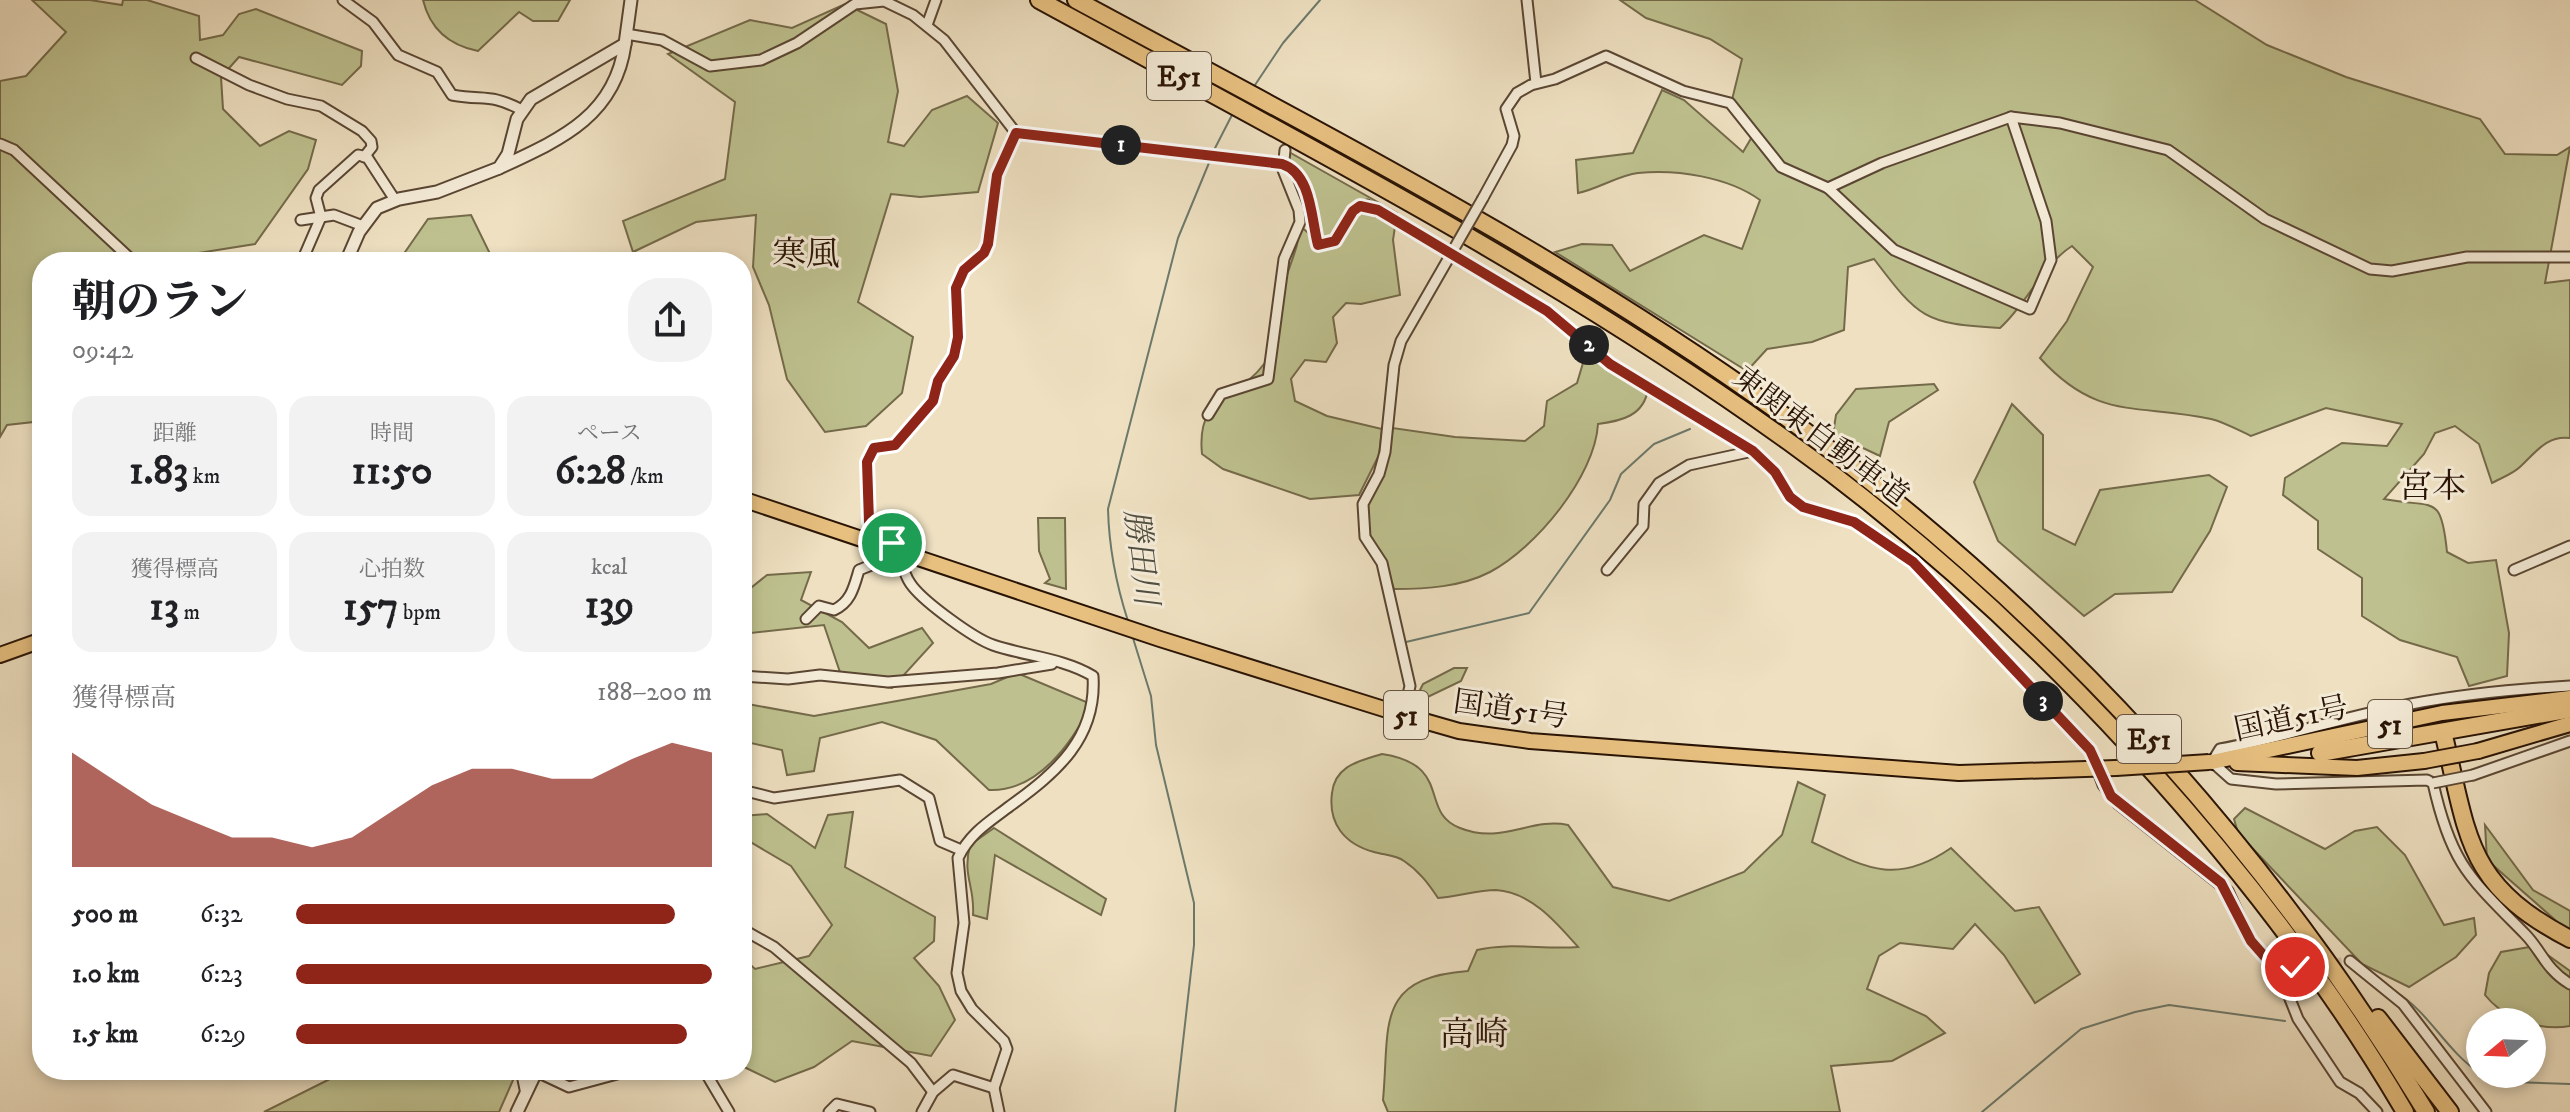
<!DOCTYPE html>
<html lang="ja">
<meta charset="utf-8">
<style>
:root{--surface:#fff;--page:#f2f2f2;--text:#202124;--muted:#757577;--accent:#8f2418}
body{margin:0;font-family:"IM FELL DW Pica","Noto Serif JP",serif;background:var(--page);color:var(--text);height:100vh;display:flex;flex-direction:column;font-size:30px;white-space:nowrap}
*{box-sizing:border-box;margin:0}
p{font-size:26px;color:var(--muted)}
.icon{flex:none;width:44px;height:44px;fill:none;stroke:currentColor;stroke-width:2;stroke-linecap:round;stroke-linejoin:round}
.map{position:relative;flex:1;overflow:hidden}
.sheet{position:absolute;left:32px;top:252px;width:720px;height:828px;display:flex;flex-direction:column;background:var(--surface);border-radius:32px;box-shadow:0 4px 12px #0003}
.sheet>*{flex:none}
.needle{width:52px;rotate:251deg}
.fabs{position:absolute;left:2466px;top:1008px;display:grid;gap:16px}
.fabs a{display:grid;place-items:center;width:80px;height:80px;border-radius:50%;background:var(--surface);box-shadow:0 4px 12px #0003;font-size:40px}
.pin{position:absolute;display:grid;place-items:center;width:68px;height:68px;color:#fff;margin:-34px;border:4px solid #fff;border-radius:50%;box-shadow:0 2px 8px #0007}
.km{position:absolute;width:40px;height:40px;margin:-20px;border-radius:50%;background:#222;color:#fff;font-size:22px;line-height:40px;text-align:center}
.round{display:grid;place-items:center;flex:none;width:84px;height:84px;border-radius:32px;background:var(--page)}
.summary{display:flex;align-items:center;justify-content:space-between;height:136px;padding:0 40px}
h1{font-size:44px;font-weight:800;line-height:60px}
.stats{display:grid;grid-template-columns:repeat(3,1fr);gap:12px;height:136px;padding:8px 40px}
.stats div{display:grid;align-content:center;border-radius:20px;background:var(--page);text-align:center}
.stats b{font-size:40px;font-weight:800}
.stats small{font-size:22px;font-weight:400}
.stats p{font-size:22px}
.chart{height:224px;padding:16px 40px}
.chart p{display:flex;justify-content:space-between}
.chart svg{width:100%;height:144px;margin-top:8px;fill:var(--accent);opacity:.7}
ul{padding:0 40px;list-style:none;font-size:26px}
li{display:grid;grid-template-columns:128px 96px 1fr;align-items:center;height:60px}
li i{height:20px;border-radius:10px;background:var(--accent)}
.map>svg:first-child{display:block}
</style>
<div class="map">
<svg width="2570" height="1112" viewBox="0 0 2570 1112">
<rect width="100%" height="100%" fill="#eee0c1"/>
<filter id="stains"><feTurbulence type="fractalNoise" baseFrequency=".0025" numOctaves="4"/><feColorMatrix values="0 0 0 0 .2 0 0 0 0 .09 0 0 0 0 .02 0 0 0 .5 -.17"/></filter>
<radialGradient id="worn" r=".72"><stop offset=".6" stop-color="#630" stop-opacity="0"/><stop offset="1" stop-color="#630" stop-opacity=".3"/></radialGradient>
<g fill="#bec18f" stroke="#746a4a" stroke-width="2">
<path d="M32,0H90L122,5L123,0H147L199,16L200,40L223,35L239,14L256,9L362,51L361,66L342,85L239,57L221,77L223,109L260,146L289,131L316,140L308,169L255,244L142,262H42V421L7,425L0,437V81L26,76L66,32Z"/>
<path d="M423,0H570L558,21H533L519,12L478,51C448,45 430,29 423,0Z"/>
<path d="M1620,0H2195L2267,45L2346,77L2480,119L2505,154L2557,155L2570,147L2545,283L2570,280V438C2547,435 2536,452 2521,466C2513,474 2501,478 2492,483L2479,444L2455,426L2435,433L2424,454L2384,499C2434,509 2441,492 2447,552L2468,563L2496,560L2509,633L2507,676L2469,686L2457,657L2400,640L2362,616V578L2318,549V521L2283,495L2285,478L2342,443L2387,446L2402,424L2326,408L2251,436C2238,430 2224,422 2211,419C2138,403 2098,422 2040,358L2067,321L2093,267L2072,246C2042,265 2027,304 2000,328C1924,324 1919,318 1874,259L1848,267L1844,330L1812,342L1767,349L1747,371L1555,252L1582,244L1612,245L1630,271L1704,235L1742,249L1760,200C1728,177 1677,169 1638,173C1619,175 1598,189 1578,193L1576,160L1633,153L1662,90L1684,100L1743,152L1753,135L1730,108L1742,59L1710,39L1646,18Z"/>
<path d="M845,4L886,24L898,91L888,142L904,146L932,110L967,96L998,123L978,192L920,197L891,194L858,302L913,337L902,393L866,426L825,432L787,379L769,305L753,267L756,215L696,222L633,252L623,221L725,179L735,102L668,54L750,20L792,28Z"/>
<path d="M1289,152L1397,213L1393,240L1400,295L1361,304L1346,303L1333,317L1337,343L1326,362L1305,360L1291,379L1295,401L1327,416L1382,429L1379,455L1359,495L1310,499L1223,469L1202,454C1196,394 1236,402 1264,364C1279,342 1276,316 1282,292C1287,269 1299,249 1300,226L1318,241L1309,200L1285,181Z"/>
<path d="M471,215L494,262H383L403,255L428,219Z"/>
<path d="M1577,338L1648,389C1644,416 1621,421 1598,424C1595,476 1536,548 1490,572C1461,587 1426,589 1394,589L1383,556L1367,533V504L1382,475L1393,428L1455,437L1525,441L1544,426L1547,401L1577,383L1583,363L1570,344Z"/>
<path d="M1934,384L1938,390L1889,422L1880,456L1833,434L1836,415L1856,389Z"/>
<path d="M2012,404L2043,435V529L2075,545L2100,490L2209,475L2227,487L2210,531L2172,592L2115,594L2084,616L1998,541L1974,482Z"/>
<path d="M1038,518H1065L1066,589L1045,583L1050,579L1039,551Z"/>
<path d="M811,572L801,600L842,622L869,648L922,628L933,643L892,688L843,681L824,625L742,634V595L767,575Z"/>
<path d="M1454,668H1467L1461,681L1413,704L1423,684Z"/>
<path d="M1017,673L1091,704C1072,744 1037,792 989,790L936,740L882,722L820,738L814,771L787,775L782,750L742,741V703L814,716L991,684Z"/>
<path d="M1382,754C1454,765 1418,812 1460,828C1502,845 1531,817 1568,825L1613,887L1669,901L1744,872L1782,835L1798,782L1825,795L1812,842C1866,868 1896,886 1951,848L2015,911L2039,907L2080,974L2035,1003L2004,955L1975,924L1953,949L1900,943L1879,956L1867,989L1926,1016L1945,1033L1892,1061L1831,1066L1840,1112H1388L1383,1100C1390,1026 1374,978 1468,971L1477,950C1509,942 1545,950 1578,947C1557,923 1531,892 1496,890C1477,890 1457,897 1438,898C1428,883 1419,871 1404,861C1396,855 1384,855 1374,852C1344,844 1328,823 1332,793C1335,765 1360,761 1382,754Z"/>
<path d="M2245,808L2325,849L2355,831L2377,827L2405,855L2444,925L2474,918L2476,935L2456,957L2409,987L2362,964L2238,833L2234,819Z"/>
<path d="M853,812L845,867L935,917L934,941L914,958L939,986L955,1020L931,1056L852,1041L814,1067L775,1082L742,1066V957L755,969L809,956L832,925L791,866L742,837V816L767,814L815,848L828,815Z"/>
<path d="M2485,825L2533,890L2570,911V933L2487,860Z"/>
<path d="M994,828L1106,899L1101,915L995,855L987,919L973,915C975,885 962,877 970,845Z"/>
<path d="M2535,946L2570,971V1026C2541,1031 2505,1020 2485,995L2489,973L2501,952Z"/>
<path d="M335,1070H516L517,1071L499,1112H264L332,1078Z"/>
</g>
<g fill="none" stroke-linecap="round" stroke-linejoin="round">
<g stroke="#6c796c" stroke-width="2">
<path d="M1253,88L1283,43L1320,0"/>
<path d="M1213,152L1232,115"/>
<path d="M1128,621C1116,584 1109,549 1108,509L1178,238L1211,158"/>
<path d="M1132,635L1151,696L1156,745L1194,903V945L1175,1112"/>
<path d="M1406,642L1529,613L1610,500L1621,474L1654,444L1690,429"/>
<path d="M2396,992C2429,1012 2447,1052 2480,1073"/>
<path d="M2483,1074L2512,1082L2570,1084"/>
<path d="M1982,1112L2081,1029L2135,1012L2169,1005L2285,1021"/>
</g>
<path stroke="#d0c1a5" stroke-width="9" stroke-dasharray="9 4.5" stroke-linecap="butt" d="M2306,966L2350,961"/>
<defs>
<g id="minor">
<path d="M343,0L373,22L398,55L437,72L452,95C485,101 489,93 522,110"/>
<path d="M1527,0L1536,83"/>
<path d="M927,25L936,0"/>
<path d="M626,34L662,40L710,66L761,60L797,43L855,4L884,1L913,15L944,40L1016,133L1282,164C1312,175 1311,218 1318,245L1335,241L1353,211L1367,205L1547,311L1610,364L1753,451L1775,472L1790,497L1803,507L1854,522L1913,562L2090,750L2103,785L2118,804L2228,891L2251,941L2280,974L2298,1019L2340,1082L2359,1093L2377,1112"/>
<path d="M196,58L249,85L287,99L321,106L362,131L371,141L372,147L364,157"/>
<path d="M0,144L14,150L134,262"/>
<path d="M1828,188L1882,163L2011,117L2060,123L2168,150L2265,219L2370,269L2392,271L2467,257H2570"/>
<path d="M1483,198L1512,145L1514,136L1506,109L1517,93L1531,85L1555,79L1606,56L1683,91L1730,103L1781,167L1828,188L1894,250L2030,309L2051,260L2046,221L2011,117"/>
<path d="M301,220L334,215L363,226"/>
<path d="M305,254L321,217L316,198L319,190L358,155L367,157L395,200"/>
<path d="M1208,415L1221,394L1268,379L1284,259L1300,222L1299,210L1283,170L1285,150"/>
<path d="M891,549L892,537L869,522L867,462L874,448L895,445L933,401L938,381L954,356L958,337L956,288L964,270L984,253L988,244L997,175L1016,133"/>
<path d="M902,552C902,565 904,576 913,587C926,603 973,638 993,645C1025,656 1063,658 1093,676C1097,738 1057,772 1010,806C989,822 970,833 958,858L964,923L957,973L961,991L972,1009L1004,1041L1007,1049L994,1088L999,1112"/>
<path d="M1607,570L1643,526L1644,504L1659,483L1689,465L1753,451"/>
<path d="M2514,570L2570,546"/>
<path d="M806,619L819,606L834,610C851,602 854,587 859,570L884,560L890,548"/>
<path d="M742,676L788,679L820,675L888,682L998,673L1052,664"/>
<path d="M2570,686C2517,689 2464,694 2411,704C2347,716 2284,737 2220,749L2212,762L2231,779L2276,784L2427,780L2433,783C2451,864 2469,877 2525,934C2541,950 2546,970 2570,984"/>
<path d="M1403,715L1410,686L1382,563L1365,537L1363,504L1379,474L1385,452L1394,365L1401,341L1451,254"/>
<path d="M2473,775L2570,741"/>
<path d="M742,790L774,798L900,780L929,798L940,841L961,850"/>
<path d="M742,929L774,947L911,1063L933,1092"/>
<path d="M2350,961L2403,1004L2486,1112"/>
<path d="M2280,974L2295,967"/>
<path d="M521,1070L526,1094"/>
<path d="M704,1070L729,1112"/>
<path d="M537,1072L569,1087L632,1070"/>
<path d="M829,1112L837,1104L870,1112"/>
<path d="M922,1112L933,1092L953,1075L994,1088"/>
</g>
<g id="tertiary">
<path d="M499,168C559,140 615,117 625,44"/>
<path d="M346,262L359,232L377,208L399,199L437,192L499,168L508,154L517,119L531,99L625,44L631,0"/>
<path d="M517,1112L537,1070"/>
</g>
<g id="trunk">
<path d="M742,499L1160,639L1403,715L1459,731L1530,741L1959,773L2116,768"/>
<path d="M0,655L42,640"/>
<path d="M2478,751L2570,724"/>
<path d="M2212,762L2442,713L2570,698"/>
<path d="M2237,763L2357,768L2424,761"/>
</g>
<g id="motorway">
<path d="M1039,0C1294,139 1553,272 1789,442C2022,609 2260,865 2405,1112"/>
<path d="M1076,0C1324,134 1578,263 1805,431C2055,616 2265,846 2426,1112"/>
<path d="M2443,732C2469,838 2465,884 2570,939"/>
<path d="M2320,753L2566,710"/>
<path d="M2378,1018L2450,1112"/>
</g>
</defs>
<use href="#minor" stroke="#5a4633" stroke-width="13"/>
<use href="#tertiary" stroke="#5a4633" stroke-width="15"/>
<use href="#trunk" stroke="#291304" stroke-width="18"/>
<use href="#motorway" stroke="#291304" stroke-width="20"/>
<use href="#minor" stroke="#f4ebd7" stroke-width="9"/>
<use href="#tertiary" stroke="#f4ebd7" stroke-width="11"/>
<use href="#trunk" stroke="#e7c080" stroke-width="14"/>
<use href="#motorway" stroke="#e7c080" stroke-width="16"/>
<defs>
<g id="minor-bridge">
<path d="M1451,254L1483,198"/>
<path d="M2433,783L2473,775"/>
</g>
<g id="trunk-bridge">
<path d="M2424,761L2478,751"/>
<path d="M2116,768L2209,762"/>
</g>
</defs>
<use href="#minor-bridge" stroke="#5a4633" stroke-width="13" stroke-linecap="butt"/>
<use href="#trunk-bridge" stroke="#291304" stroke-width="18" stroke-linecap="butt"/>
<use href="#minor-bridge" stroke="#f4ebd7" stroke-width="9"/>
<use href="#trunk-bridge" stroke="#e7c080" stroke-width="14"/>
</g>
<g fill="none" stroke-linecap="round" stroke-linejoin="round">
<defs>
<path id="route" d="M892,543L889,534L869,522L867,462L874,448L895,445L933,401L938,381L954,356L958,337L956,288L964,270L984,253L988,244L997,175L1016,133L1282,164C1312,174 1311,219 1318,245L1335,241L1353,211L1360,206L1378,210L1547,311L1610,364L1753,451L1775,472L1790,497L1803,507L1854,522L1913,562L2090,750L2111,796L2221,883L2251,941L2280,974L2295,967"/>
</defs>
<use href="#route" stroke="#fff" stroke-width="16"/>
<use href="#route" stroke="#8f2418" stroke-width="10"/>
</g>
<g text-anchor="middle" stroke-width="6" stroke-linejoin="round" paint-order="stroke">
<g fill="#f4ebd7" stroke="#665443" stroke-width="2">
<rect x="1147" y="52" width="64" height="48" rx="6"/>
<rect x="1384" y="691" width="44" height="48" rx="6"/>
<rect x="2368" y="700" width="44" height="48" rx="6"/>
<rect x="2117" y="715" width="64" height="48" rx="6"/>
</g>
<g font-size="28" font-weight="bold" fill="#291304">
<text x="1179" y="86">E51</text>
<text x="1406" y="725">51</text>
<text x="2390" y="734">51</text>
<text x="2149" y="749">E51</text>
</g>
<g font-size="30" fill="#291304" stroke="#f4ebd7">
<text transform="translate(1821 436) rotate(37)" y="10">東関東自動車道</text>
<text transform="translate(1511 709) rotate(8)" y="10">国道51号</text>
<text transform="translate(2291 718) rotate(-12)" y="10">国道51号</text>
</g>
<g font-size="32" font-style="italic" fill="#504e41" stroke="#f4ebd7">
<text transform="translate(1142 557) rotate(83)" y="11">勝田川</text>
</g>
<g font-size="34" fill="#291304" stroke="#f4ebd7">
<text x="806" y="265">寒風</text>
<text x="2432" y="497">宮本</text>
<text x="1474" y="1045">高崎</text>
</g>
</g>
<rect width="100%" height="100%" filter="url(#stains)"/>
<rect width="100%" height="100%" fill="url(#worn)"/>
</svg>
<div class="fabs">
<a><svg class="needle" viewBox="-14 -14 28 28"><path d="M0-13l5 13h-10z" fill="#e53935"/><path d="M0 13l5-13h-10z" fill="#757577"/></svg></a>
</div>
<div class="pin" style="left:892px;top:543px;background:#1e9e55"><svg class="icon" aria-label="arrive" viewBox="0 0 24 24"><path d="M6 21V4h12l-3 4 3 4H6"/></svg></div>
<div class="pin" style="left:2295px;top:967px;background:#d93025"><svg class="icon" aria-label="check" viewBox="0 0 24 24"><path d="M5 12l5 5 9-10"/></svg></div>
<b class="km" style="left:1121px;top:145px">1</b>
<b class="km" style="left:1589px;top:345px">2</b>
<b class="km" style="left:2043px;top:701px">3</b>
<section class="sheet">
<div class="summary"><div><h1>朝のラン</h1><p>09:42</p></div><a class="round"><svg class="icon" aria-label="share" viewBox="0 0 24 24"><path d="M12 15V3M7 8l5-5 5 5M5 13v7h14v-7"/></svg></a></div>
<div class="stats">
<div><p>距離</p><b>1.83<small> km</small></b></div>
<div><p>時間</p><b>11:50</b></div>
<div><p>ペース</p><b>6:28<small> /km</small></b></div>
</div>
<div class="stats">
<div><p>獲得標高</p><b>13<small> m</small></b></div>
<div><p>心拍数</p><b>157<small> bpm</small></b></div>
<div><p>kcal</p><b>139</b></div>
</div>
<div class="chart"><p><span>獲得標高</span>188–200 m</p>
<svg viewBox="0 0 160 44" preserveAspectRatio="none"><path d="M0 44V9L10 17L20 25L30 30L40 35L50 35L60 38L70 35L80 27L90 19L100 14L110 14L120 17L130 17L140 11L150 6L160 9V44z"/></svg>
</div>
<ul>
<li><b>500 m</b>6:32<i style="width:91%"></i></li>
<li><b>1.0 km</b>6:23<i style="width:100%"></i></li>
<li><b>1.5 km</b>6:29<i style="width:94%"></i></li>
</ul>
</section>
</div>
